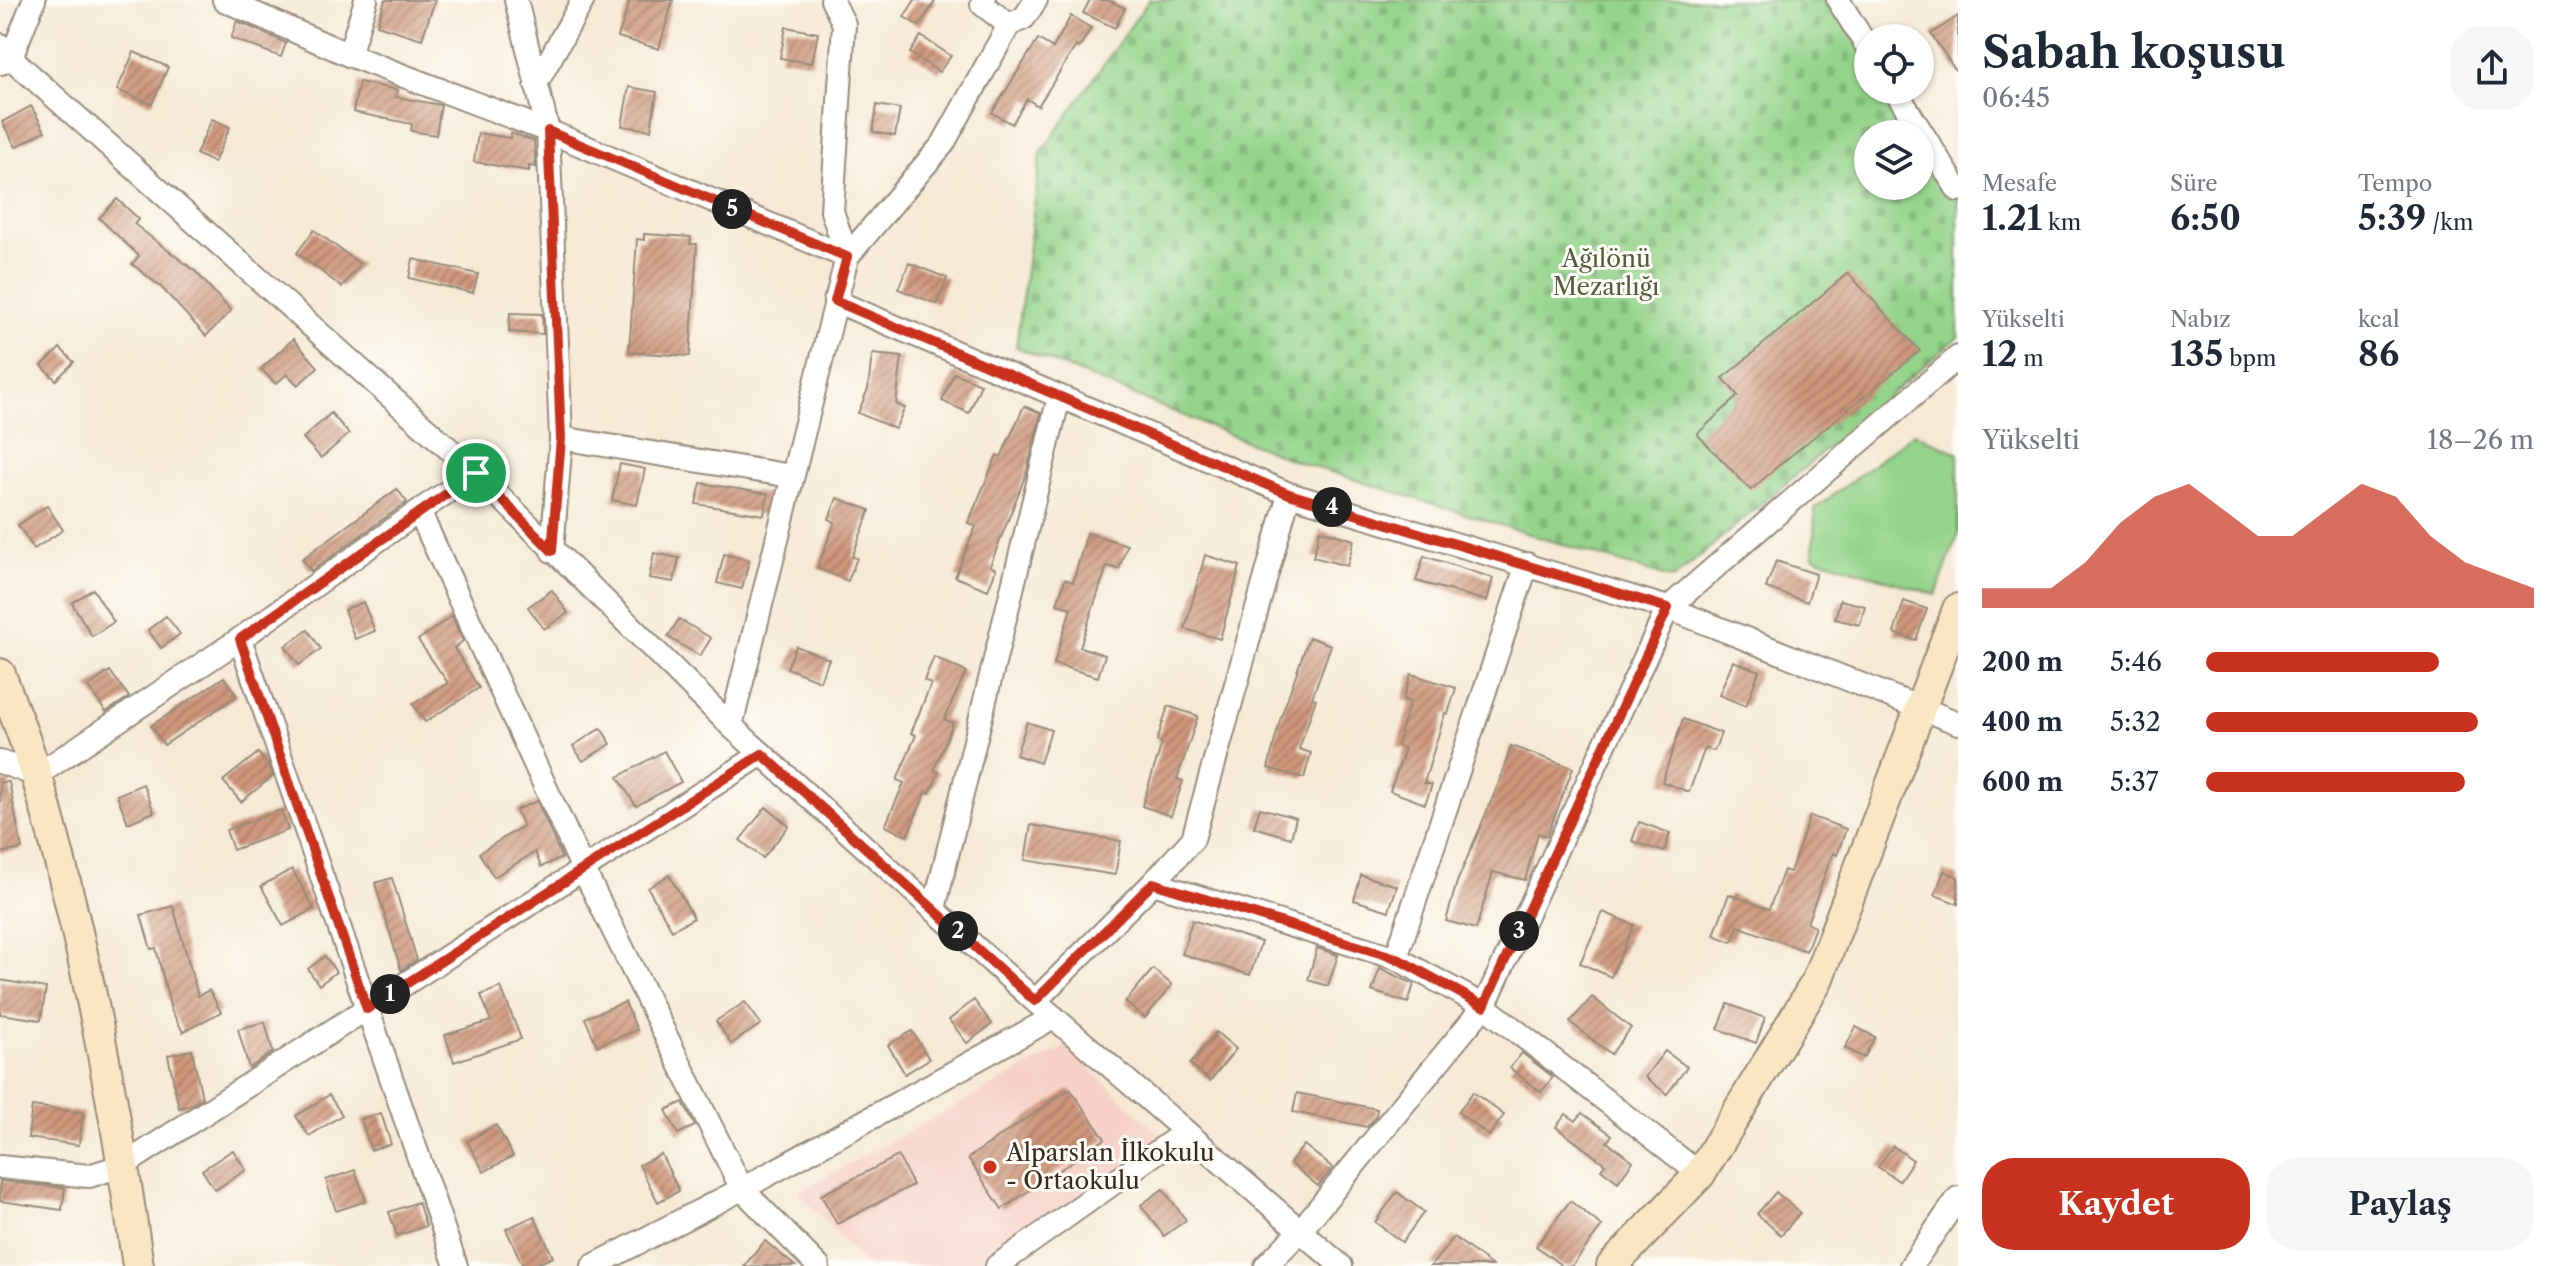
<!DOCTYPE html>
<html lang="tr">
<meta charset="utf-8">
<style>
:root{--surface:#fff;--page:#f6f6f7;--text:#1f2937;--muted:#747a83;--accent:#c8321e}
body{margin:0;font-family:"Libre Caslon Text",serif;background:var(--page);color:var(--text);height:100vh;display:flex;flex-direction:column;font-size:30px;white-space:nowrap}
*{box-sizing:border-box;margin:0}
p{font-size:26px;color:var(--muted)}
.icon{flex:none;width:44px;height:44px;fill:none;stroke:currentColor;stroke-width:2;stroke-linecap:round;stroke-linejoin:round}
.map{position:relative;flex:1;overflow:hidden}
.drawer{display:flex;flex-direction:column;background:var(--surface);width:600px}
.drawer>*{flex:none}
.buttons{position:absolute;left:1854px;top:24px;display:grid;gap:16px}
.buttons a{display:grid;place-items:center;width:80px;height:80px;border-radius:50%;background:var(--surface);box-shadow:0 2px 6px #0004;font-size:40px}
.pin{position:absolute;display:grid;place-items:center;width:68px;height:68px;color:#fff;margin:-34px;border:4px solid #fff;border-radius:50%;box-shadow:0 2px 8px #0007}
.km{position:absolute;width:40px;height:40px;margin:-20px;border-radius:50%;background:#222;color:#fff;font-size:22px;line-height:40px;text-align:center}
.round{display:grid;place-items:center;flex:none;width:84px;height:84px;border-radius:32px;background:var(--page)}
.overview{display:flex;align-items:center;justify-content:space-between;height:136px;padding:0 24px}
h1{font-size:44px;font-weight:700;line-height:60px}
.metrics{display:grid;grid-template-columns:repeat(3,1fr);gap:12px;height:136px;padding:8px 24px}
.metrics div{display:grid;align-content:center}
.metrics b{font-size:34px;font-weight:700}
.metrics small{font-size:22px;font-weight:400}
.metrics p{font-size:22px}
.chart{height:224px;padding:16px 24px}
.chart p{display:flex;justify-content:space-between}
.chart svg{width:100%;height:144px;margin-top:8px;fill:var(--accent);opacity:.7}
.primary-button{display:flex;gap:16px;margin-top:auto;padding:16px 24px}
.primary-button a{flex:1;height:92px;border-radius:32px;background:var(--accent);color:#fff;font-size:32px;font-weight:700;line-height:92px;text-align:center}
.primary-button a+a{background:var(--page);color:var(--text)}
ul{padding:0 24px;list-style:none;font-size:26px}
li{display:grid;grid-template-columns:128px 96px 1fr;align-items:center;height:60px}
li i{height:20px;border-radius:10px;background:var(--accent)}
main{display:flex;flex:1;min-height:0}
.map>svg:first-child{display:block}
</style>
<main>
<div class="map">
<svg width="1958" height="1266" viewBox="0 0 1958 1266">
<defs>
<pattern id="cemetery-stones" width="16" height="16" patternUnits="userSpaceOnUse" patternTransform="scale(2)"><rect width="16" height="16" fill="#94d48b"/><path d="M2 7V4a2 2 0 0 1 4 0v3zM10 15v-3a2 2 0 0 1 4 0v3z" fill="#80b678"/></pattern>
<pattern id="building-hatch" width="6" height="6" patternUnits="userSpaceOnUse" patternTransform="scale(2)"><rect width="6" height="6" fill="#ce967a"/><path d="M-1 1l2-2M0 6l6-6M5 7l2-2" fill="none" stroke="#a87b63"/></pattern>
</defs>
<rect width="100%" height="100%" fill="#fdfcf7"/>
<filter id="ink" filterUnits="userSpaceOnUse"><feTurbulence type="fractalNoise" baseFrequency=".0125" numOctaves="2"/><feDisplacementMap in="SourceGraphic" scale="16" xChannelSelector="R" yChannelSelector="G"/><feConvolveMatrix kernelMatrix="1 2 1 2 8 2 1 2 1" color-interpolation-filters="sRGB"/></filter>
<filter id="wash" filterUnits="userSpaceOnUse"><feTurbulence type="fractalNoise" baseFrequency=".006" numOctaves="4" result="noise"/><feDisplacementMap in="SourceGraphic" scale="32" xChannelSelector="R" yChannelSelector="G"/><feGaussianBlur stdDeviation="1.8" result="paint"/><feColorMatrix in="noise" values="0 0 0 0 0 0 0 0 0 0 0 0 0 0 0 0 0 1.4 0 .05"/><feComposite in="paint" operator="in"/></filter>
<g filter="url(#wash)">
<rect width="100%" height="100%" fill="#f6ead6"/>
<path fill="#f7d1c7" d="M1066,1046L1168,1142L1007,1266H867L798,1192Z"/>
<path fill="url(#cemetery-stones)" stroke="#687f54" stroke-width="2" fill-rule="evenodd" d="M1149,0H1841L1868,45V90H1895L1958,196V337L1673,579L1292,460L1016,347L1041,153ZM1868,134H1920V186H1868Z"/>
<path fill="#94d48b" stroke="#687f54" stroke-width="2" d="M1914,433L1958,453V533L1936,595L1813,557L1815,509Z"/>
<g id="blocks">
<g fill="url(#building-hatch)">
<path d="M385,0H435L422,39L377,25Z"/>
<path d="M630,0H673L659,49L618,37Z"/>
<path d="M915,0H936L919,26L904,17Z"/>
<path d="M1090,0H1108L1125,8L1115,28L1083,13Z"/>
<path d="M1071,16L1091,28L1079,48L1076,46L1038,106L1027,99L1012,124L992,113L1038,39L1053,48Z"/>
<path d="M1958,16V74L1931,34Z"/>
<path d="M237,21L286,43L281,57L231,38Z"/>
<path d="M786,27L818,33L812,63L780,58Z"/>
<path d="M921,36L951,56L939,72L910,53Z"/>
<path d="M134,52L168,67L152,104L117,90Z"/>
<path d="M359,82L398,90L396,97L441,105L436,135L411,131L412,124L353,112Z"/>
<path d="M629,87L657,92L651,130L622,126Z"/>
<path d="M877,105L900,109L895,136L873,132Z"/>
<path d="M31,106L45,131L16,147L2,122Z"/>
<path d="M212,119L230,127L214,163L196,154Z"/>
<path d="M478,133L510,138L511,133L534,141L536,167L529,166V171L474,162Z"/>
<path d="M117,199L139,219L134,224L196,272L231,311L206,336L161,287L132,264L139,256L99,218Z"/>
<path d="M314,230L360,264L342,287L297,253Z"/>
<path d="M644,234L691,237L690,244H697L690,356L629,352L637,239L644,240Z"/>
<path d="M413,259L478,274L473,293L409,278Z"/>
<path d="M909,263L947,278L937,304L898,289Z"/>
<path d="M1848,273L1920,351L1778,466L1751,490L1697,434L1738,396L1723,378Z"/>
<path d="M510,313L542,314L543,334L509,332Z"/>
<path d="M293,339L318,367L298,385L287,374L276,384L261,369Z"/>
<path d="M60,348L74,362L56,380L42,366Z"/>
<path d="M872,354L902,357L896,404L905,408L895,429L858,413L868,389Z"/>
<path d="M954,373L981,384L969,413L942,401Z"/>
<path d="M1024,406L1041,413L1026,474L990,566L996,569L988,590L955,577L976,526L968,523L997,455L1001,457Z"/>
<path d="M331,413L349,434L321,458L303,438Z"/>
<path d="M620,464L645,469L637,505L612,500Z"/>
<path d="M701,483L768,494L764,515L696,504Z"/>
<path d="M397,489L407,502L311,571L302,559Z"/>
<path d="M837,498L870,510L852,557L857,558L848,581L817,568L835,522L829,519Z"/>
<path d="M47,506L63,530L34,549L18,525Z"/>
<path d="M1320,530L1354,540L1347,566L1313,557Z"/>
<path d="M1087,533L1127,545L1119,569L1107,566L1080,647L1105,655L1098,677L1054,664L1071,608L1057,604L1065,579L1073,582Z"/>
<path d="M654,553L679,558L674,582L649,578Z"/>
<path d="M724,554L749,560L742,589L717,583Z"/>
<path d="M1205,555L1240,566L1220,639L1185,629Z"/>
<path d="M1424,556L1493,578L1487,601L1416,581Z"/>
<path d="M1776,561L1816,574L1807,602L1766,588Z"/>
<path d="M93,589L114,622L92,636L72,603Z"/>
<path d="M552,590L568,613L544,629L528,607Z"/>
<path d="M1840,600L1865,606L1860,625L1835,619Z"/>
<path d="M1904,601L1927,609L1916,640L1894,633Z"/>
<path d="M363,602L375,631L355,639L344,610Z"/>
<path d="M166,616L180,634L161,648L148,630Z"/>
<path d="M452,616L463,641L454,648L479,688L425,722L413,704L448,683L418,640Z"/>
<path d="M679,619L711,638L700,656L668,637Z"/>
<path d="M308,630L321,649L299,665L285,646Z"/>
<path d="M1309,637L1331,645L1312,698L1316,699L1299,749L1311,753L1304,778L1268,768L1280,720Z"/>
<path d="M796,646L829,659L820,681L787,668Z"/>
<path d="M934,657L966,672L944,719L953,723L934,770L939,772L930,793L926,792L907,836L885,826L904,783L897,780L916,735L911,733L931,684L924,680Z"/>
<path d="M1733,661L1759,671L1746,706L1719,695Z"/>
<path d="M110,671L129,697L106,712L88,687Z"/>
<path d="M1411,674L1456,688L1448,714L1445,713L1424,783L1432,785L1425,804L1390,791L1405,749L1397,746L1410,702L1403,700Z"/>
<path d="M224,677L237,696L164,745L151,726Z"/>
<path d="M1168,706L1198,716L1177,779L1183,781L1171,816L1142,806L1162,743L1157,741Z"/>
<path d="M1683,719L1721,733L1714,751L1705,748L1689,792L1662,782Z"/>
<path d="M1027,722L1051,730L1040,763L1016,755Z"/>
<path d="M601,728L611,744L583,761L573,746Z"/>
<path d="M1511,746L1573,768L1547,836L1538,833L1525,880L1493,872L1476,929L1446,921L1457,882L1499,783Z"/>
<path d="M664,751L681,782L636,806L618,777Z"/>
<path d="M258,753L269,766L273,776L241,802L223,781Z"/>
<path d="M0,782H9L22,849L0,853Z"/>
<path d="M143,784L154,812L128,823L117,795Z"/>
<path d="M537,801L562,858L541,867L535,852L494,877L479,853L523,826L516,810Z"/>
<path d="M766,807L789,826L763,858L740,840Z"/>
<path d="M1260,808L1296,818L1291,838L1254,827Z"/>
<path d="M281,810L288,830L233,850L226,830Z"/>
<path d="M1810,816L1846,829L1837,855L1833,853L1807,923L1815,927L1806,951L1738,926L1732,942L1714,935L1729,894L1769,909L1784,870L1790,872Z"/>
<path d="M1639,822L1670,833L1664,852L1632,841Z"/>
<path d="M1031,825L1121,841L1115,875L1025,860Z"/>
<path d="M292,869L314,909L283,926L261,886Z"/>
<path d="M1944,871L1958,877V904L1935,895Z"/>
<path d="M669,875L694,918L672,930L648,888Z"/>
<path d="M1361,875L1397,886L1389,911L1354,900Z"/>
<path d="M392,878L417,960L401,970L375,883Z"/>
<path d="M173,906L198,996L209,990L221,1012L183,1032L171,1010L156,948L151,949L141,915Z"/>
<path d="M1603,912L1634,925L1611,977L1580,963Z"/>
<path d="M1192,920L1261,942L1250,975L1182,954Z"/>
<path d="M1317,948L1338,955L1328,986L1308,980Z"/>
<path d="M325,956L336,972L319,985L308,969Z"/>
<path d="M1380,968L1414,984L1408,1003L1372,991Z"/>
<path d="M1153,969L1172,985L1145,1018L1125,1002Z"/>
<path d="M0,980L46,988L41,1020L0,1014Z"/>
<path d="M501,987L521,1039L454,1062L445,1035L491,1021L481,995Z"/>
<path d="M1592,997L1631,1028L1611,1054L1570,1022Z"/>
<path d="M974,1000L992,1024L967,1043L949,1020Z"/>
<path d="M625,1002L637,1030L597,1046L585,1018Z"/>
<path d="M745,1002L761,1024L731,1044L716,1021Z"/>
<path d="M1728,1004L1765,1018L1756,1043L1718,1029Z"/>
<path d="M265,1022L273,1052L249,1068L238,1029Z"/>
<path d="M1856,1027L1875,1037L1864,1058L1845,1048Z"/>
<path d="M912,1031L929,1059L905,1074L888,1045Z"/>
<path d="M1216,1032L1236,1049L1210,1081L1190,1064Z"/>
<path d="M192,1050L202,1098L191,1105L179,1108L168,1055Z"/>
<path d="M1665,1051L1687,1067L1667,1094L1645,1077Z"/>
<path d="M1522,1053L1553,1077L1541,1092L1510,1068Z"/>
<path d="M1070,1089L1105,1139L1002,1209L968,1158Z"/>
<path d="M1473,1092L1504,1115L1489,1136L1458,1112Z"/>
<path d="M1297,1093L1377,1109L1376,1116L1367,1127L1293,1112Z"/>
<path d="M329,1095L342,1115L309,1136L296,1116Z"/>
<path d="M683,1102L695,1126L678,1134L666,1110Z"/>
<path d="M32,1106L83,1113L79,1145L28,1138Z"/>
<path d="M381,1113L391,1144L371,1150L361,1119Z"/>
<path d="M1582,1113L1612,1135L1607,1142L1633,1161L1618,1182L1601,1169L1605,1164L1556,1127L1566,1114L1576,1121Z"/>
<path d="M496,1125L513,1156L484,1172L467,1141Z"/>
<path d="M1304,1145L1333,1168L1318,1186L1290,1163Z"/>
<path d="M1893,1146L1913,1160L1899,1181L1878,1167Z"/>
<path d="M233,1150L246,1170L215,1190L202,1170Z"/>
<path d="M661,1154L679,1191L658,1202L639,1165Z"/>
<path d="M898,1156L913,1185L837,1224L821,1195Z"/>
<path d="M355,1170L366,1201L336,1211L326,1180Z"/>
<path d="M0,1181L65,1188L62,1210L0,1201Z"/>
<path d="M1163,1189L1186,1220L1164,1236L1141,1205Z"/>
<path d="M1397,1192L1424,1212L1402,1242L1375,1222Z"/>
<path d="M1776,1192L1800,1213L1781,1235L1757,1214Z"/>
<path d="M1570,1201L1602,1226L1572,1266H1562L1536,1246Z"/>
<path d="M418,1202L426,1226L397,1236L389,1212Z"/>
<path d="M534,1216L553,1257L533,1266H523L506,1229Z"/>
<path d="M1454,1237L1492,1266H1431Z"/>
<path d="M765,1241L795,1266H744Z"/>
</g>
</g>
</g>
<g filter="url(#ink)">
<use href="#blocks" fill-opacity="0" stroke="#988a7a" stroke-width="2"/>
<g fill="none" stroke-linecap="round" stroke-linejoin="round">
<defs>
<g id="street">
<path d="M224,0L349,55L548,131L847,257"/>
<path d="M516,0L548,131L561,438L552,551"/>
<path d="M832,0L844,24L832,211L847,257"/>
<path d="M984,0L982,4L1009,25"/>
<path d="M1838,0L1868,48"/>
<path d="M0,45L11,58L476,473L731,726L1035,1001L1341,1266"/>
<path d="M349,55L366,0"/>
<path d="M1,63L11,58L34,0"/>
<path d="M536,84L583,0"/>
<path d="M1895,90L1958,190"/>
<path d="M835,301L1289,494L1668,608L1958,723"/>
<path d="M561,438L791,476"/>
<path d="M419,511L583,869L742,1189L818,1266"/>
<path d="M240,639L456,1266"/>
<path d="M731,726L847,257L943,144L1009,25L1024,18L1036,0"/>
<path d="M0,762L37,775L240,639L419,511L476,473"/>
<path d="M1153,883L1396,958L1484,1006L1700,1174"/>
<path d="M934,909L1059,397"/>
<path d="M1396,958L1527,564"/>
<path d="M1035,1001L1153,883L1193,839L1289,494"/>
<path d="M0,1167L89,1176L124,1165L762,754"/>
<path d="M593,1266L742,1189L1054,1017"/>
<path d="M997,1266L1185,1132"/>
<path d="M1266,1266L1300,1231L1484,1006L1668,608L1958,357"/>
<path d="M1911,1266L1958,1198"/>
</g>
<g id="secondary">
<path d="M0,674C12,708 27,742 37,777C83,936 115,1102 138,1266"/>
<path d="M1612,1266L1700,1174L1816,983L1958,609"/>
</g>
</defs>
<use href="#street" stroke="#988a7a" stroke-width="26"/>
<use href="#secondary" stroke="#988a7a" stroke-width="34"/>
<use href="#street" stroke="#fff" stroke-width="22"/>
<use href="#secondary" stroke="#f9e7c3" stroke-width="30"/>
</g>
</g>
<g fill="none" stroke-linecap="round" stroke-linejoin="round" filter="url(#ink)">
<defs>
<path id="route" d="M548,131L847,257L835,301L1289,494L1668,608L1484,1006L1396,958L1153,883L1035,1001L762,754L367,1009L240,639L476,473L552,551L561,438Z"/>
</defs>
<use href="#route" stroke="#fff" stroke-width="16"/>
<use href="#route" stroke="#c8321e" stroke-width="10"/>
</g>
<circle fill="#c8321e" stroke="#fdfcf7" stroke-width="3" cx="990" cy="1167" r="8"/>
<g text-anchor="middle" stroke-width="6" stroke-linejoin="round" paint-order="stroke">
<g font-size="24" fill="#565d3f" stroke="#fdfcf7">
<text x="1606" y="267">Ağılönü<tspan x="1606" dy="28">Mezarlığı</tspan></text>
</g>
<g font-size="24" fill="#3b2a1e" stroke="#fdfcf7" text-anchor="start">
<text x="1006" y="1161">Alparslan İlkokulu<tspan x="1006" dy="28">- Ortaokulu</tspan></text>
</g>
</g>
</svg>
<div class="buttons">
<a><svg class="icon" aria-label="locate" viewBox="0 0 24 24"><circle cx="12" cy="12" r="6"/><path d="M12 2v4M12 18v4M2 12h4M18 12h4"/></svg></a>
<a><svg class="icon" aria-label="layers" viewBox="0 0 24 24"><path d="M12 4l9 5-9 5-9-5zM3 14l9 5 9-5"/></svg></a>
</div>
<div class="pin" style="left:476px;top:473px;background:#1e9e55"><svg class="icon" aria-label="arrive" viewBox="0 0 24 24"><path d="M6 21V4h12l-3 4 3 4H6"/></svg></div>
<b class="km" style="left:390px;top:994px">1</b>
<b class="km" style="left:958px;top:931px">2</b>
<b class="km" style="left:1519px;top:931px">3</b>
<b class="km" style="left:1332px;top:507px">4</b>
<b class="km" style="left:732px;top:209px">5</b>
</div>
<section class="drawer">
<div class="overview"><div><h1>Sabah koşusu</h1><p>06:45</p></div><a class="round"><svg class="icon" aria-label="share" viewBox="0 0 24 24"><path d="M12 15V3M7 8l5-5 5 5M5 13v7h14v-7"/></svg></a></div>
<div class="metrics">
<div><p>Mesafe</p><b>1.21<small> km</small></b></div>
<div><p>Süre</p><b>6:50</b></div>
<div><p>Tempo</p><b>5:39<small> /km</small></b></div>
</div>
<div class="metrics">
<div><p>Yükselti</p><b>12<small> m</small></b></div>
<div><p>Nabız</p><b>135<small> bpm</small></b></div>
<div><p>kcal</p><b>86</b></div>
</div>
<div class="chart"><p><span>Yükselti</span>18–26 m</p>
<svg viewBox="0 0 160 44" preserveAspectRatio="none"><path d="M0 44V38L10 38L20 38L30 30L40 18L50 10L60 6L70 14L80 22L90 22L100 14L110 6L120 10L130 22L140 30L150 34L160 38V44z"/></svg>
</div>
<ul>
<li><b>200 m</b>5:46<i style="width:71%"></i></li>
<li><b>400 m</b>5:32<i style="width:83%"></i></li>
<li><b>600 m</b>5:37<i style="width:79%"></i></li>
</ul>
<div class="primary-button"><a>Kaydet</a><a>Paylaş</a></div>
</section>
</main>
